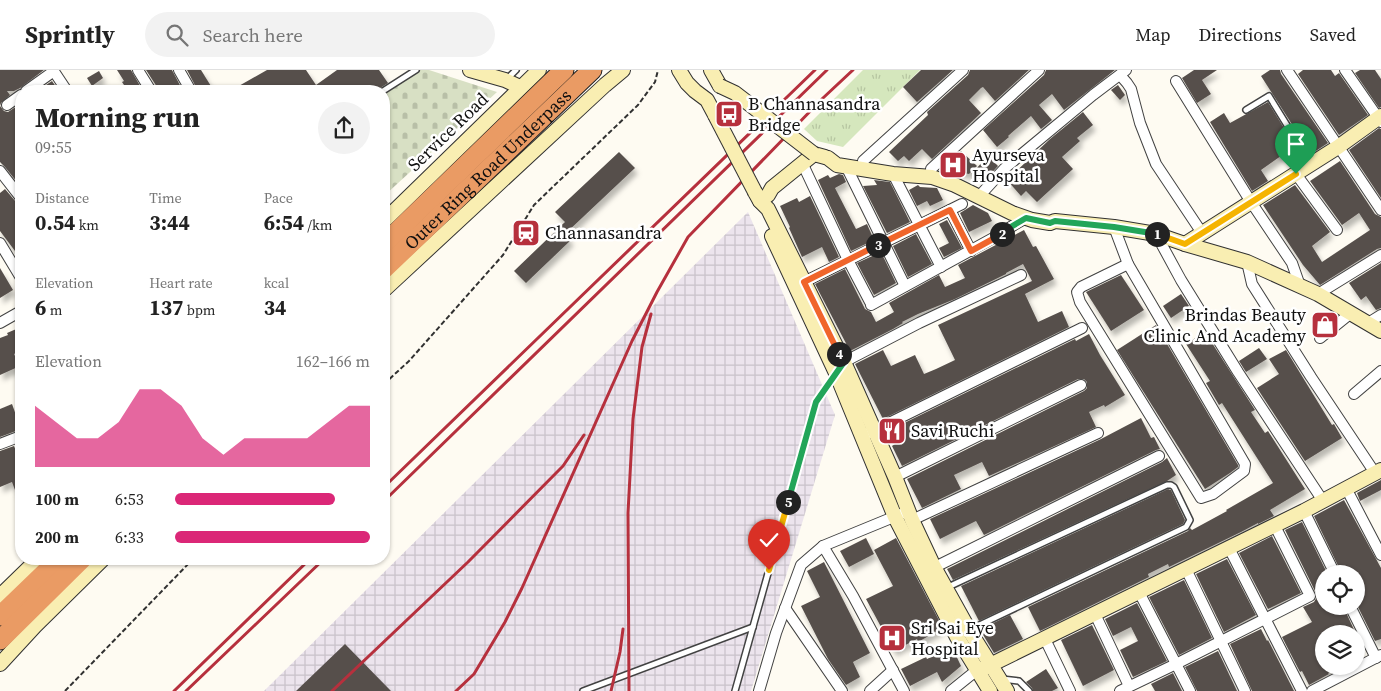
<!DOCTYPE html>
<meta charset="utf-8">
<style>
:root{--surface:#fff;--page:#f2f2f2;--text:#222;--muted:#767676;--line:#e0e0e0;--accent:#db2777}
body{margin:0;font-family:"Source Serif 4",serif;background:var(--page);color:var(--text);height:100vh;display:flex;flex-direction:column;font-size:19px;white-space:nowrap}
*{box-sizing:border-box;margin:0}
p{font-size:16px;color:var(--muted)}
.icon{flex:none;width:28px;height:28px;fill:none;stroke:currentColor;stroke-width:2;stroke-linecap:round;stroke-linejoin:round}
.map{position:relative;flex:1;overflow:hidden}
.side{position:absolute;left:15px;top:15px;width:375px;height:480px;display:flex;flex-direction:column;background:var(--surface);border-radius:20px;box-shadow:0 1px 4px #0004}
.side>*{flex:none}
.fabs{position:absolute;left:1315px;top:495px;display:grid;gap:10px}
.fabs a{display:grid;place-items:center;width:50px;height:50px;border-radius:50%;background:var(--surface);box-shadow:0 1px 4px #0004;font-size:25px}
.pin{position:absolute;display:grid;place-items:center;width:42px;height:42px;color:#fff;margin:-51px -21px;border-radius:50% 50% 50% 0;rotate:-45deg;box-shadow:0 0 5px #0007}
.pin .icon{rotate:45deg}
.km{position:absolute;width:25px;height:25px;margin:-12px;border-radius:50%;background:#222;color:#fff;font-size:14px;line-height:25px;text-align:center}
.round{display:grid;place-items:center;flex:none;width:52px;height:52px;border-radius:26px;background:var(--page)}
.overview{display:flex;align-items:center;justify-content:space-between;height:85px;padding:0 20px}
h1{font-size:28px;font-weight:700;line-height:38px}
.stats{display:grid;grid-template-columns:repeat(3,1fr);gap:8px;height:85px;padding:5px 20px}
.stats div{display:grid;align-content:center}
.stats b{font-size:21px;font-weight:700}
.stats small{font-size:14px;font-weight:400}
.stats p{font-size:14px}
.chart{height:140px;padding:10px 20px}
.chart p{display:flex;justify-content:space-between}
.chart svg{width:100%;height:90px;margin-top:5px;fill:var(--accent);opacity:.7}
ul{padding:0 20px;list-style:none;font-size:16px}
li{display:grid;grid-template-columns:80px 60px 1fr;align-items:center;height:38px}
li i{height:12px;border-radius:6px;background:var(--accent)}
header{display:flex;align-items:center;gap:30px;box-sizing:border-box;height:70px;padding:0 25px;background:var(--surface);border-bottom:1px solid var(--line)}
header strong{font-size:24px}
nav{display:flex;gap:28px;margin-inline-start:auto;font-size:18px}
.search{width:350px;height:45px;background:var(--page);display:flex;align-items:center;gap:12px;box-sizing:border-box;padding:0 18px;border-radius:28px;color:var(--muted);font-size:19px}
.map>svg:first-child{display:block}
</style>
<header>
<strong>Sprintly</strong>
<div class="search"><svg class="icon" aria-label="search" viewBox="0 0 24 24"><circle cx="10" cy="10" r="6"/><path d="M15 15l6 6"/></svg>Search here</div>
<nav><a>Map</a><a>Directions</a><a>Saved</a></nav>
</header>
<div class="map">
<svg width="1381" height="621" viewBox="0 0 1381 621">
<defs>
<pattern id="industrial-grid" width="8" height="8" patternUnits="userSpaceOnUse" patternTransform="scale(1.25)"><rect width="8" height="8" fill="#ece4ed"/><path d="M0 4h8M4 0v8" fill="none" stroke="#c9c2ca"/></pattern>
<pattern id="grass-tufts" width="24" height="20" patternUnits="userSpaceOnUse" patternTransform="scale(1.25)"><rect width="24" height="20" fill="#d5e7bd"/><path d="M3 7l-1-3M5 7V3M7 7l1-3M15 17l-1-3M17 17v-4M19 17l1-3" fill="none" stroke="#b6c5a1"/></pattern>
<pattern id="cemetery-stones" width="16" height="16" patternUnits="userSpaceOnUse" patternTransform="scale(1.25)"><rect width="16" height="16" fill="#d8e0c4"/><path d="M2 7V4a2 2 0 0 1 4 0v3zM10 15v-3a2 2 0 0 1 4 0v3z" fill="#b8bfa7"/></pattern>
<filter id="shadow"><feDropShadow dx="3" dy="5.5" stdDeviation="2.5" flood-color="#0004"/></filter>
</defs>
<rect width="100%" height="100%" fill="#fefbf2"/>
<path fill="url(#industrial-grid)" d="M748,142L835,345L751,621H264Z"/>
<path fill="url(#grass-tufts)" d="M863,0H920L843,77L817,71L804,59Z"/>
<path fill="url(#cemetery-stones)" d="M412,0H429L497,22L384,126V21H375Z"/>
<g fill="#57504c" filter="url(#shadow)">
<path d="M0,0H44L20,18L14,21H7L10,25L1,33L0,36L4,41L8,42L17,36L21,43V117L5,97L0,92Z"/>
<path d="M117,0H131L143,21H128L122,12L124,11Z"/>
<path d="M146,0H172L183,21H158L157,17Z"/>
<path d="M187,0H201L214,21H198Z"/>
<path d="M267,0H306L316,15L337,0H379L388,13L380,18L379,21H230Z"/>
<path d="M921,0H953L917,32L903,17Z"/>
<path d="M970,0H1029L995,31L983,17L981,18L969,30L981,43L932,89L922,79L909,91L904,86L898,91L889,82L928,45L927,42L968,5Z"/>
<path d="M1046,0H1115L1064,40L1052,24L1039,35L1052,50L1041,59L1031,46L1008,66L1009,67L997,77L983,60L1044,5Z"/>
<path d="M1194,0H1217L1202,10L1211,24L1197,33L1182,8Z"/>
<path d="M1270,0H1280L1281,4L1328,73L1311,84L1261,6Z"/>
<path d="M1303,0H1331L1335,6L1339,3L1368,45L1339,65L1298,4Z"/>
<path d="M1360,0H1375L1381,9V37L1379,38L1355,3Z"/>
<path d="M99,1L103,8L92,16L87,8Z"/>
<path d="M52,11L59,21H37Z"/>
<path d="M1118,15L1125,25L1120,30L1111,20Z"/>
<path d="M1268,32L1295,76L1261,100L1268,111L1252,121L1210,52L1224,43L1230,53Z"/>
<path d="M1083,42L1093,55L1077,68L1080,71L1062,87L1073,99L1037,132L1026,121L1021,126L1007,110L1050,69Z"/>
<path d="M1379,58L1381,59V128L1349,80Z"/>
<path d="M961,81L977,96L969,104L954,101L946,94Z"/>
<path d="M619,82L635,98L565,164L571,170L526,213L514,201L565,152L555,142Z"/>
<path d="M988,86L998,96L983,112L973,102Z"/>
<path d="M1340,91L1375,144L1381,147V178L1377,179L1320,215L1303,195L1263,135L1295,115L1330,162L1312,176L1322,192L1370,160L1359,143L1342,155L1310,111Z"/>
<path d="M839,104L843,105L846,112L835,118L856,159L867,154L874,170L851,181L818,110L828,105L830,108Z"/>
<path d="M874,110L890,112L910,152L887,163L863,116L877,115Z"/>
<path d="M918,115L920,117L937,118L943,130L930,136L927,131L917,136L909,120Z"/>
<path d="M5,119L16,132L21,135V189L0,161V123Z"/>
<path d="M810,126L839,187L829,192L822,177L802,187L789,158L790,157L780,136L797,128L799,132Z"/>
<path d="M973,135L988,143L992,151L969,162L960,143Z"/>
<path d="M947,150L962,178L944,187L939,178L949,173L939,154Z"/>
<path d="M1024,160L1033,177L1036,176L1054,209L1025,224L1038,252L1062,241L1069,257L883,349L855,294L883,280L891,296L915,285L924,304L936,299L955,290L938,255L1032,211L1023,194L1006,203V204L955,229L918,244L902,252L903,253L893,259L850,281L815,214L845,199L865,239L871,242L876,252L894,242L889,233L939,205L945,217L965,208L958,195Z"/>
<path d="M916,164L932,194L908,207L893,176Z"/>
<path d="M881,182L896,213L874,225L857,193Z"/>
<path d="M1381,193V238L1376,240L1366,226L1361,230L1349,213Z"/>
<path d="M0,198L13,220L0,228Z"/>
<path d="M1121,205L1144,240L1111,261L1086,222Z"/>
<path d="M1181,224L1189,236L1171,248L1163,236Z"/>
<path d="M1156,255L1238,395V397L1230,403L1205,419L1117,280Z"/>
<path d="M21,257V280L14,284L20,296L0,305V268L8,265L7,263Z"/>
<path d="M1205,262L1255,340L1251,342L1265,363L1268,361L1305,419L1270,440L1274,446L1258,454V453L1241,462L1169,497L1168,494L1148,504L1149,507L1040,561L1028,537L1188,461L1190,458L1192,460L1227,441L1226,440L1273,413L1222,333L1219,335L1206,313L1210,311L1186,274Z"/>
<path d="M1089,264L1100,285L1125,325L1105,337L1104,335L1089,342L1096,357L989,406L982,392L967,399L954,405L961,419L922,438L907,409L1084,321L1087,318V312L1084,309H1078L902,396L892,376L895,374L888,361L1075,269L1076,271Z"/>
<path d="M1259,278L1267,289L1246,302L1239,291Z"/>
<path d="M1286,280L1332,355L1334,354L1342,368L1305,391L1257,318L1279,304L1269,289Z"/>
<path d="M12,334L21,359L0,367V339Z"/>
<path d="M1141,348L1151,368L1154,367L1160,379L1156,380L984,465L976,451L940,469L930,449L1101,369Z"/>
<path d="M14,376L17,383L21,381V436L12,412L0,417V381Z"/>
<path d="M1167,388L1176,405L1167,411L953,510L947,499L1162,392Z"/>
<path d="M1381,410V420L1360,431L1357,423Z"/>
<path d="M1168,419L1171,420L1185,450L1183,454L979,551L961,516Z"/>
<path d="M1344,430L1381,498V569L1375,571L1356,533V504H1342L1314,446Z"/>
<path d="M1302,452L1327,503L1324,504V536H1343L1356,564H1324V596H1341L1328,603L1329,604L1309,615L1302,601L1300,602L1282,567L1312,552L1303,537L1314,532L1317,527L1316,523L1285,460Z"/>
<path d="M1272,466L1301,523L1268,539L1239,483Z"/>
<path d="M866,468L874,484L849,497L840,481Z"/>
<path d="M896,468L943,558L918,572L917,569L894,581L866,529L893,516L874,480Z"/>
<path d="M1227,489L1256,545L1224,562L1196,504Z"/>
<path d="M824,492L870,583L853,592L860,607L846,615L828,589L801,536L820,527L807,501Z"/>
<path d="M1184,510L1212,568L1179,585L1149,527Z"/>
<path d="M1137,533L1167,591L1133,607L1120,580L1138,571L1131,557L1113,566L1105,549Z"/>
<path d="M1010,545L1023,569L994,583L982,563L984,562L983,558Z"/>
<path d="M1092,555L1114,600L1083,616L1061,570Z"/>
<path d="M1261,559L1267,571L1268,570L1294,621H1252L1230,574Z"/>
<path d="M345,574L391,621H296Z"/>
<path d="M952,577L961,596L942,612L937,602L910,616L901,599L926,587L927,589Z"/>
<path d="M1218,581L1237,621H1197L1185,597Z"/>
<path d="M1046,599L1058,618L1052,621H1033L1032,618L1026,612Z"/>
<path d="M1173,603L1182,621H1155L1151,614Z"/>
</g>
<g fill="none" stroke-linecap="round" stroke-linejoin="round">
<defs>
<g id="lane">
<path d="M506,10L516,0"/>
<path d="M383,21L416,0"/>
<path d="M1246,40L1269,26L1311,94"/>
<path d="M946,518L1167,415H1171L1174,417L1190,450L1186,457L969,560"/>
<path d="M1002,609L1019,611L1029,621"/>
<path d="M583,621L753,557"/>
<path d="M735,621L816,332L835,305"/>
</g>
<g id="street">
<path d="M53,0L67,21"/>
<path d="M138,0L151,21"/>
<path d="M179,0L191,21"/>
<path d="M1287,0L1381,140"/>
<path d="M1345,0L1381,52"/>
<path d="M1120,5L1127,13L1131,19L1140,53L1156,94L1202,163"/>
<path d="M1176,11L1251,132L1292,193L1300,216"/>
<path d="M26,21L54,1"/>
<path d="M7,35L21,25"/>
<path d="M863,91L963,0"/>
<path d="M846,96L905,216"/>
<path d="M805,99L848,190L870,232"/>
<path d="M931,99L1039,0"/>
<path d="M0,101L21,128"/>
<path d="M893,104L941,197"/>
<path d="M1296,104L1337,160"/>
<path d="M983,122L1005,98L1093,25L1126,0"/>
<path d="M950,140L971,181"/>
<path d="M1114,157L1128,194"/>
<path d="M1156,164L1181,210L1238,302L1323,431"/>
<path d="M0,173L21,208"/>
<path d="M1247,192L1252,214L1311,307L1375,403"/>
<path d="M1128,194L1245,394L1244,401L1213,424L1201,428L1080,232L1077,222L1081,217Z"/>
<path d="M804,212L962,134"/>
<path d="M1318,224L1381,185"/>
<path d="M871,235L1006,161L1009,158L1026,148"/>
<path d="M0,253L21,241"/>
<path d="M1368,253L1381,245"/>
<path d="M1320,268L1351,243"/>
<path d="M844,292L919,253L1021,205"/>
<path d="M1354,324L1381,301"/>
<path d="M869,363L1082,258"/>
<path d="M0,374L21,366"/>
<path d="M895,407L1081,315"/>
<path d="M1346,418L1381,485"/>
<path d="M1304,441L1335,504"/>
<path d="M912,450L1098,363"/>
<path d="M823,476L853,526L904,621"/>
<path d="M1229,478L1302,621"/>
<path d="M1186,499L1245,621"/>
<path d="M929,500L1159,386"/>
<path d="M1139,522L1190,621"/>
<path d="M1350,536L1376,588"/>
<path d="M785,538L842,621"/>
<path d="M1095,544L1129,616"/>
<path d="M1045,569L1070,621"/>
<path d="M759,621L776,563L801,495L823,476L901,444"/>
<path d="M870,621L893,600"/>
<path d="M951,621L977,600"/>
<path d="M1120,621L1176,594L1310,526L1275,456"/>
<path d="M1312,621L1381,585"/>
</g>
<g id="secondary">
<path d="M470,0L505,10L520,17"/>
<path d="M679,0L687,13L695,21L707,30L715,45"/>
<path d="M711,0L720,16"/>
<path d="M828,88L837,95L893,104L932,107L955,115L1012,143L1032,150L1050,153L1055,151L1114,157L1156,164L1185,174L1247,192L1318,224L1381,261"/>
<path d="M755,122L760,131L768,139L844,292L895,407L912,450L934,497L969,560L1007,621"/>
<path d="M760,131L768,125L772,118L809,88L814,84L825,87"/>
<path d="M384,151L539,0"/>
<path d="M772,166L836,303L895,447L957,567L990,621"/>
<path d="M1185,174L1338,77L1381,46"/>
<path d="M384,220L605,15L623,0"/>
<path d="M0,526L38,489"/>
<path d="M0,594L35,556L103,489"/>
<path d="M982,599L1304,441L1381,400"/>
</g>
<g id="highway">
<path d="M384,174L564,0"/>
<path id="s1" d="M384,199L592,0"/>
<path d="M0,546L59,489"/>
<path d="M0,570L82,489"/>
</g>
</defs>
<use href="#lane" stroke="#424242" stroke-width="8"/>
<use href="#street" stroke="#424242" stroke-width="12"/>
<use href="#secondary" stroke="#313131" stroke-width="16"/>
<use href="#highway" stroke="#202020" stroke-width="21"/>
<g stroke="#313131" stroke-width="2" stroke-dasharray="5 2.5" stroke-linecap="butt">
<path d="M384,314L409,291L503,185L534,135L638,35L655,12L658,0"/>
<path d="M65,621L193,489"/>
</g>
<use href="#lane" stroke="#fff" stroke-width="5"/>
<use href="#street" stroke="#fff" stroke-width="10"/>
<use href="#secondary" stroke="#f9eeb2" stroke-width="14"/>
<use href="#highway" stroke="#ea9b64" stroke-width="19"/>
<g stroke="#b6303d" stroke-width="3">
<path d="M384,417L815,0"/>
<path d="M384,431L827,0"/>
<path d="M174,621L310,489"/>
<path d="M186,621L324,489"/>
<path d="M332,621L468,492L563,396L584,365"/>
<path d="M456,621L474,604L505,552L522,518L632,271L657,222L688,167L823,28L853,0"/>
<path d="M611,621L620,582L623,559"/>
<path d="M629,621L628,443L633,349L642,277L651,244"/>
</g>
<defs>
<g id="secondary-bridge">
<path d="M720,16L735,23L814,84"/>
<path d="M715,45L755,122"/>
</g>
</defs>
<use href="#secondary-bridge" stroke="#313131" stroke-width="16" stroke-linecap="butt"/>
<use href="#secondary-bridge" stroke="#f9eeb2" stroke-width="14"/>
</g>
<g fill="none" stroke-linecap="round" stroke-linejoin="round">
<defs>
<path id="split-1" d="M1157,164L1185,174L1296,104"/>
<path id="split-2" d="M1002,164L1009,158L1026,148L1050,153L1055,151L1114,157L1157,164"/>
<path id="split-3" d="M878,175L950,140L971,181L1002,164"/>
<path id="split-4" d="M839,284L804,212L878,175"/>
<path id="split-5" d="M788,432L816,332L844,292L839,284"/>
<path id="split-6" d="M769,500L788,432"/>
</defs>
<use href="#split-1" stroke="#fff" stroke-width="10"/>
<use href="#split-2" stroke="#fff" stroke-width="10"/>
<use href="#split-3" stroke="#fff" stroke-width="10"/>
<use href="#split-4" stroke="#fff" stroke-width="10"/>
<use href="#split-5" stroke="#fff" stroke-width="10"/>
<use href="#split-6" stroke="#fff" stroke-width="10"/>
<use href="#split-1" stroke="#f5b400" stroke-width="6"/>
<use href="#split-2" stroke="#22a559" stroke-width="6"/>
<use href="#split-3" stroke="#f0652b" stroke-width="6"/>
<use href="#split-4" stroke="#f0652b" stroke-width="6"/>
<use href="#split-5" stroke="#22a559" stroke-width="6"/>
<use href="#split-6" stroke="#f5b400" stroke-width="6"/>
</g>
<defs>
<symbol id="bus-square" viewBox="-11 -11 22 22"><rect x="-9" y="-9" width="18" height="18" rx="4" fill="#b6303d" stroke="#fff"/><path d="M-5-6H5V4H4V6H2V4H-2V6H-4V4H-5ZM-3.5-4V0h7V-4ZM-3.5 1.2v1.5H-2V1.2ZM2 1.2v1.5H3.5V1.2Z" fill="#fff"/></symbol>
<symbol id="hospital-square" viewBox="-11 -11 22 22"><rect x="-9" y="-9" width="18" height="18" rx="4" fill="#b6303d" stroke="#fff"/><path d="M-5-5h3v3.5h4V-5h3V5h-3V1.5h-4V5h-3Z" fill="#fff"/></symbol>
<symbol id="station-square" viewBox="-11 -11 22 22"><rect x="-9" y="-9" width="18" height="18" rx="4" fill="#b6303d" stroke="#fff"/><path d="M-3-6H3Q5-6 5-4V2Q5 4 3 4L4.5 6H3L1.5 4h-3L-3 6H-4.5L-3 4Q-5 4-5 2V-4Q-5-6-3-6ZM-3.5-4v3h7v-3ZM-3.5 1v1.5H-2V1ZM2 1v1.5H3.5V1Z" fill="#fff"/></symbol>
<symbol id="shop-square" viewBox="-11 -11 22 22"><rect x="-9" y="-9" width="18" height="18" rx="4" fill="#b6303d" stroke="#fff"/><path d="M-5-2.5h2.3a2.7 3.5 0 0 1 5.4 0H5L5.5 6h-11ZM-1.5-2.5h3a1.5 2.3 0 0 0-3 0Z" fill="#fff"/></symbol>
<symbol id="restaurant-square" viewBox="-11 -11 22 22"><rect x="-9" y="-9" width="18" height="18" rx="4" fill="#b6303d" stroke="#fff"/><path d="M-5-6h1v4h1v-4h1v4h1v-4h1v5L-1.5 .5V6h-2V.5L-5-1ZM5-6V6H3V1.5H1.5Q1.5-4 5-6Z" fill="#fff"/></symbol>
</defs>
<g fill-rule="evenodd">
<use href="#bus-square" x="713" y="28" width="32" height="32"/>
<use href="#hospital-square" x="937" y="79" width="32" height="32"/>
<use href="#station-square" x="510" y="147" width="32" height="32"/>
<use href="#shop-square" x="1309" y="239" width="32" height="32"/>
<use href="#restaurant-square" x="876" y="345" width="32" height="32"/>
<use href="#hospital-square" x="876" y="552" width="32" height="32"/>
</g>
<g text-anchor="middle" stroke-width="5" stroke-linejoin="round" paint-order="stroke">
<g font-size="18" fill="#0f0f0f" stroke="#fff" text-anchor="start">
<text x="748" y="40">B Channasandra<tspan x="748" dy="21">Bridge</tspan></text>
<text x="972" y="91">Ayurseva<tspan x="972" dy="21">Hospital</tspan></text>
<text x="545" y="169">Channasandra</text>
<text x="1306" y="251" text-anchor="end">Brindas Beauty<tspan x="1306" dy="21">Clinic And Academy</tspan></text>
<text x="911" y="367">Savi Ruchi</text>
<text x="911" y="564">Sri Sai Eye<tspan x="911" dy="21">Hospital</tspan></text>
</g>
<g font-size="18" fill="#0f0f0f" stroke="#fff">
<text transform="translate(448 62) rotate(-44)" y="6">Service Road</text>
<text dy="6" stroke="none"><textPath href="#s1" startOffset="144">Outer Ring Road Underpass</textPath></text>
</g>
</g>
</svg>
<div class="fabs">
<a><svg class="icon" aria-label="locate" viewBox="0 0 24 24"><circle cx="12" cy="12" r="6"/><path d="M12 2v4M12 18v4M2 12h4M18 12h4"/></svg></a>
<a><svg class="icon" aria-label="layers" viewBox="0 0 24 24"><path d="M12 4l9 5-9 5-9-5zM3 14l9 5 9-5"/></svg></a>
</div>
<div class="pin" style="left:1296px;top:104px;background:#1e9e55"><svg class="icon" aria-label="arrive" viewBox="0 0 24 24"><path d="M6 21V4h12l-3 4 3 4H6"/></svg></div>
<div class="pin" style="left:769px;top:500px;background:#d93025"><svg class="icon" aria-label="check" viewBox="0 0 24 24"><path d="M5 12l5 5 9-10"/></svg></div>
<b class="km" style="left:1157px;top:164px">1</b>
<b class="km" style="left:1002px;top:164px">2</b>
<b class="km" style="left:878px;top:175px">3</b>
<b class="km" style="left:839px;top:284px">4</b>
<b class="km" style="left:788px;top:432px">5</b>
<section class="side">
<div class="overview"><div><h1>Morning run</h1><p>09:55</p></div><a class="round"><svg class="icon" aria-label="share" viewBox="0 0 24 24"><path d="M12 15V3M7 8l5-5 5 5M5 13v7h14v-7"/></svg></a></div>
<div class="stats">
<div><p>Distance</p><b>0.54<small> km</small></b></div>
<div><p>Time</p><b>3:44</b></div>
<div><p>Pace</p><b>6:54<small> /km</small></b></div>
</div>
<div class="stats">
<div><p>Elevation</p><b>6<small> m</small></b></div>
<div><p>Heart rate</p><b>137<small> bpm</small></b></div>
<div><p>kcal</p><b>34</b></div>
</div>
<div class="chart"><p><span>Elevation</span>162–166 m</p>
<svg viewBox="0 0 160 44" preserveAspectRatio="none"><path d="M0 44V14L10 22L20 30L30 30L40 22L50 6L60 6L70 14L80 30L90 38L100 30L110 30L120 30L130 30L140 22L150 14L160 14V44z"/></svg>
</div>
<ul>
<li><b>100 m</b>6:53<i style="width:82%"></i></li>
<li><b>200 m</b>6:33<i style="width:100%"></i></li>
</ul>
</section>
</div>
